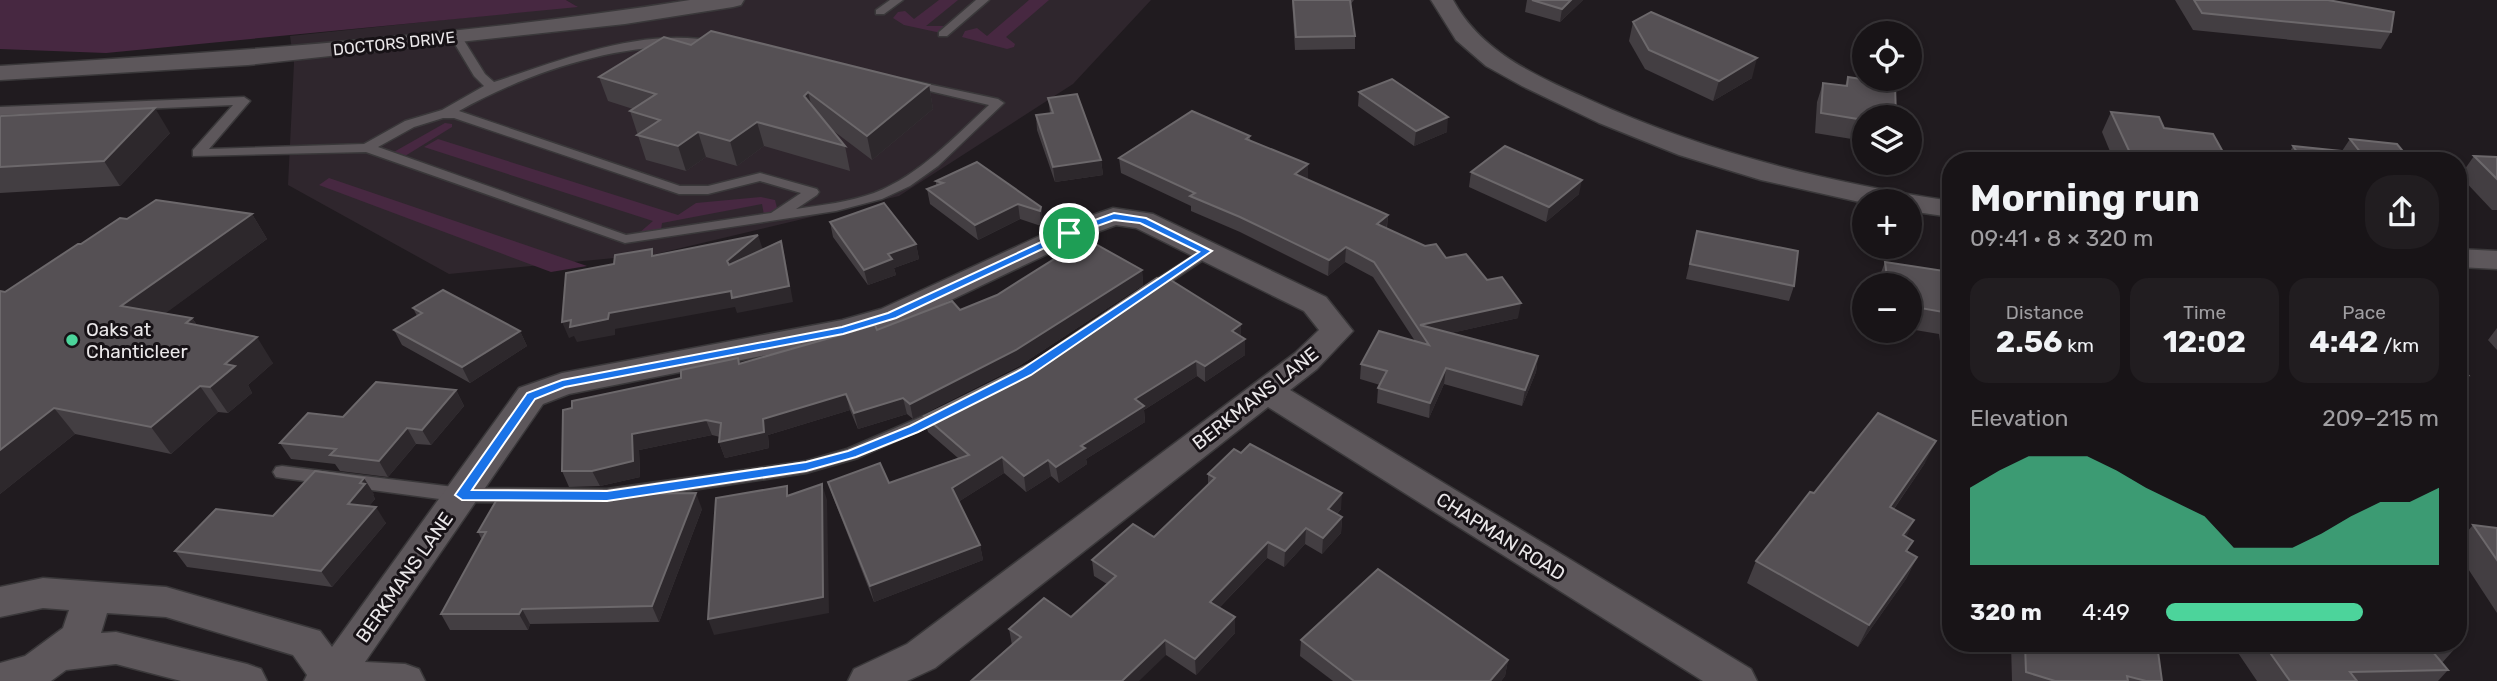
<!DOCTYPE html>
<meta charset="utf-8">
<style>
:root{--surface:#181417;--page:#211d20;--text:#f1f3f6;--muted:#9f9ea1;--line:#363336;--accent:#4cd49b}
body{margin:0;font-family:Rubik,sans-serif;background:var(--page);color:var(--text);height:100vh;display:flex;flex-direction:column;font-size:26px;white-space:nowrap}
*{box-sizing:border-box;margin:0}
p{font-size:23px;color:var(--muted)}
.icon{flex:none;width:38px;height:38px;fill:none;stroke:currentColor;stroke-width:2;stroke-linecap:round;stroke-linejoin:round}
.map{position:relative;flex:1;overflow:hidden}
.side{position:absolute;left:1942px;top:152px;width:525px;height:500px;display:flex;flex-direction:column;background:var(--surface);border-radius:28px;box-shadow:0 4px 10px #0003,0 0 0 2px var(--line)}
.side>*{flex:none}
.tools{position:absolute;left:1852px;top:21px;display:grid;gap:14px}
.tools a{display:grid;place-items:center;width:70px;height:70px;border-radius:50%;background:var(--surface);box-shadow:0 4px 10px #0003,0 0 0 2px var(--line);font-size:35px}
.pin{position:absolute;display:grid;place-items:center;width:60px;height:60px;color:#fff;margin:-30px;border:4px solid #fff;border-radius:50%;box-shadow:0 2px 7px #0007}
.round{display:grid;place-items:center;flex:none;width:74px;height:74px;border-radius:28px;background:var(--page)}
.overview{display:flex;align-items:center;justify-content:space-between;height:119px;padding:0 28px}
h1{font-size:38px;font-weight:700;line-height:52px}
.stats{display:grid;grid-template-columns:repeat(3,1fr);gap:10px;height:119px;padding:7px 28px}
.stats div{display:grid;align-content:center;border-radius:18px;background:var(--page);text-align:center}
.stats b{font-size:30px;font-weight:700}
.stats small{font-size:19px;font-weight:400}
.stats p{font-size:19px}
.chart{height:196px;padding:14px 28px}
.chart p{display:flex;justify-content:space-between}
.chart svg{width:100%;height:126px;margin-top:7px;fill:var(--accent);opacity:.7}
ul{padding:0 28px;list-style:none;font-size:23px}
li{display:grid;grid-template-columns:112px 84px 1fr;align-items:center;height:52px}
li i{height:18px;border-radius:9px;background:var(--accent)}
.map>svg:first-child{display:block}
</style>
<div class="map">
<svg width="2497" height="681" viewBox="0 0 2497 681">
<rect width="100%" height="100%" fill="#201b1f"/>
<path fill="#2f262d" d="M566,0H1151L1073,84L899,196L656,254L449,274L288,185L294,63L290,36L576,6Z"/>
<g fill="#472841">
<path d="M0,0H566L578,7L106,53L0,49Z"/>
<path d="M939,0H958L926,26H947L941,33L904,25L893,18L898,12L905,11L914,19Z"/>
<path d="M1029,0H1049L1006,37L1015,44L1014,47L1007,49L962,37L965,31L977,28L987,36Z"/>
<path d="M445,123L452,124V127L405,156L397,157L392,153Z"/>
<path d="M438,139L678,215L696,203L761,197L775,200L777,208L774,213L764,215L762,204L662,223L660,237L644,238L639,233L653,221L424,147Z"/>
<path d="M329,178L587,266L551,272L319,185Z"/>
</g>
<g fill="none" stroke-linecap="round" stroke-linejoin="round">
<defs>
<g id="service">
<path d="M890,0H903L884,14H876V10Z"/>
<path d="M976,0H989L947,36H939V32Z"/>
<path d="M456,32L460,34L485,74L494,82C564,59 644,26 718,42V48L714,49C632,37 530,71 459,111L680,186H708L760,173L817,189L819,192L817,195L796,209C822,205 849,202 874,193C920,175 954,137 989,105L904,85V79L998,99L1004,103L938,166L910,186L882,199L836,211L625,243L366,152L193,156V150L233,105L0,115V107L244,97L250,101L209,149L364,144L405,121L442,110L484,86L474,76L450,36ZM443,118H454L679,194H708L760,181L801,193L771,213L626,235L378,147L414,127Z"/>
<path d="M1207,247L1212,248L1214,251L1212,254L1151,295H1141L1138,292L1141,289Z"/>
<path d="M944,407L950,409L952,413L950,417L858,458L806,473L607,503L462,502L282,478L276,477L273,472L276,467L282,466L462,488L607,489L806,461L847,449Z"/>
</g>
<g id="minor">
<path d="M690,0H744L741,5L733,7L625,24L248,65L0,80V66C230,52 462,36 690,0Z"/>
<path d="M1431,0H1453C1482,53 1535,75 1588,99C1705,152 1825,182 1951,201V217L1909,211V201L1864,203L1761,180L1679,155L1599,123L1522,86L1486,66L1456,40Z"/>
<path d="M1113,208L1153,214L1326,297L1353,331L1317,369L1290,390L1751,669L1757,681H1703L1268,407L935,668L907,681H848L854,669L907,644L1295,353L1319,330L1304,311L1136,228L1116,225L1079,239L903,323L843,340L569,394L543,404L365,662L405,664L419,669L425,681H304L307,675L293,655L166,617L107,613L101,633L116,632L247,664L261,669L267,681H181L116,664L66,670L51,681H0V663L25,656L63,628L69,610L43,608L0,617V587L43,578L166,587L320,631L332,647L519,388L562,373L842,320L881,309L1059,227Z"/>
<path d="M2459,249L2497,251V269L2459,267Z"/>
</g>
</defs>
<use href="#service" stroke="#3a383a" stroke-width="3"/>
<use href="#minor" stroke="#3a383a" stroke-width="3"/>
<use href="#service" fill="#5d575b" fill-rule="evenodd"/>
<use href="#minor" fill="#5d575b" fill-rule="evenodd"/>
</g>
<g fill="#433e42">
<path d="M1292,0H1354L1350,5L1355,36V49L1295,50Z"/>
<path d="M1527,0H1583L1560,22L1525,12Z"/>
<path d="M2175,0H2328L2391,32L2381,49L2193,30Z"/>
<path d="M1633,22L1752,78L1713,101L1645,69L1629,41Z"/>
<path d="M691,45L929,85L933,109L872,160L831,129L845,146L850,171L764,146L737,166L706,157L686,171L646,160L630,111L633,109L608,101L599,77Z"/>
<path d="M1848,77L1864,117V141L1815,133L1817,102L1823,83L1845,86Z"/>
<path d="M1359,92L1447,132L1414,146L1358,106Z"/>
<path d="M1048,98L1101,160L1103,175L1055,182L1037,130L1036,115L1050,113Z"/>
<path d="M2111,112L2164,128L2228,161H2114L2102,132Z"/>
<path d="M0,117L170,133L120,186L0,193Z"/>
<path d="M1250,136V140L1308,179L1307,180L1388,215L1387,228L1446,258L1487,280L1518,318L1451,333L1538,356L1536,372L1522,406L1444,384L1429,418L1377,403L1378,388L1380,385L1360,379L1361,364L1415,341L1373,277L1345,262L1328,276L1240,232L1191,211V206L1121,173L1119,158Z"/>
<path d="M2350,139L2411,161H2285L2293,146L2342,151Z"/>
<path d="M2474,156L2497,157V210H2492L2460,176Z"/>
<path d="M1471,172L1579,194L1546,222L1469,187Z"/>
<path d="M936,181L1041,207L1043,222L1041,226L1020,219L978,240L930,204L927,189L936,186Z"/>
<path d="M252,214L267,239L165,313L192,318L197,325L273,363L248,385L252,393L228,413L218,412L171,454L75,434L0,494V291L5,292L81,244L127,219Z"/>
<path d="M830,222L916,244L919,259L894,268L896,275L868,285L833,237Z"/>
<path d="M1697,231L1794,286L1789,301L1686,279Z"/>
<path d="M1074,232L1142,270L1143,285L1019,366L913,419L907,414L858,429L850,410L768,435L769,448L725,458L719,442L720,437L712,435L639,450L640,477L600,486L569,487L562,471L572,408L681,378L960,310L997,295L1076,246Z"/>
<path d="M1885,262L1951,272V351L1941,349L1939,334L1909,329V285H1877V283Z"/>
<path d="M413,308L520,331L527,346L470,383L402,345L394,330L417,316Z"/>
<path d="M2497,328V350L2488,340Z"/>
<path d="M1241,337L1245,355L1205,382L1197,376L1144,410L1145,422L1086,459L1087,464L1059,483L1051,476L1026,492L1004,473L958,502L980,545L983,560L874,602L833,497L828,482L889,483L958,458L928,432L924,416Z"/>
<path d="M2459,365L2468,375L2459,386Z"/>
<path d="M456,390L464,406L431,445L416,444L388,477L340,471L335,464L291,459L280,443L343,417Z"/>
<path d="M1925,463L1894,509L1906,537L1908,552L1917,557L1906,579L1858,647L1747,583L1756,561L1814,493Z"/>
<path d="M1208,474L1341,509L1337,514L1342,517L1341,533L1322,554L1305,544L1284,567L1267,558L1219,608L1235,617V633L1196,675L1166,655L1012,645L1009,629L1071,617L1107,584L1094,576L1092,560L1154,537L1208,485Z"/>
<path d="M374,494L373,495L375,499L369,506L386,523L332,587L187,567L175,551L273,516Z"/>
<path d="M702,509L659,622L530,624L528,630H450L441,614L482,540L478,532Z"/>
<path d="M2473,525L2497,528V613L2459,555V541Z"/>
<path d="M1301,640L1508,660L1505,676L1501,681H1333L1300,656Z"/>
<path d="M2011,644H2157L2162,681H2012Z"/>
<path d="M2232,644H2459L2442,663L2448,670L2438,681H2257Z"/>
</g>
<g fill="#2d282c">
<path d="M1571,0H1583L1560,22L1562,9Z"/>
<path d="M1757,58L1752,78L1713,101L1719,81Z"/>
<path d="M929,85L933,109L872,160L867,136Z"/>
<path d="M808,92L814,116L804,96Z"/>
<path d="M155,108L170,133L120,186L104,161Z"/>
<path d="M1448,117L1447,132L1414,146L1416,131Z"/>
<path d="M757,122L764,146L737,166L730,141Z"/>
<path d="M698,132L706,157L686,171L678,146Z"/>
<path d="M1101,160L1103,175L1055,182L1053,167Z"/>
<path d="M1308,164V179L1294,189L1295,174Z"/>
<path d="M1582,180L1579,194L1546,222L1549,207Z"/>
<path d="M1018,204L1020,219L978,240L975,225Z"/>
<path d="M1041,207L1043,222L1041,226L1040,211Z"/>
<path d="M252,214L267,239L140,332L121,306Z"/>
<path d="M1388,215L1386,230L1377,224Z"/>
<path d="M758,235L763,250L731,276L727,261Z"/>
<path d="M781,241L785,257L793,302L737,313L735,307L615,329V335L577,342L574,336L569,338L562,322L731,291Z"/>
<path d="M916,244L919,259L894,268L896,275L868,285L864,270L888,254Z"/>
<path d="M1346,247L1345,262L1328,276L1329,260Z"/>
<path d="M1142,270L1143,285L1019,366L913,419L910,404Z"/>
<path d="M1521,303L1518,318L1425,339L1420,325Z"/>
<path d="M192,318L209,344L186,323Z"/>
<path d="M1241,324V340L1232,331Z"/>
<path d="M520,331L527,346L470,383L462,367Z"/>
<path d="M257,337L273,363L248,385L252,393L228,413L210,387L225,364Z"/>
<path d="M1245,339V355L1205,382V366Z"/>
<path d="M1538,356L1536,372L1522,406L1525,390Z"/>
<path d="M1196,361L1197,376L1144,410L1145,422L1086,459L1087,464L1059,483L1056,467L1135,399Z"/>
<path d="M1446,368L1444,384L1429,418L1430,403Z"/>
<path d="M200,386L218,412L171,454L151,427Z"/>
<path d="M456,390L464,406L431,445L422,430Z"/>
<path d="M846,394L850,410L768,435L769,448L725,458L719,442L763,419Z"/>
<path d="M903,398L907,414L858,429L854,413Z"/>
<path d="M54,408L75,434L0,494V450Z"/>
<path d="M706,420L712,435L639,450L640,477L600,486L592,471L632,434Z"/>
<path d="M407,428L416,444L388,477L379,461Z"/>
<path d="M1936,441L1925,463L1880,529L1890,507Z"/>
<path d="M1002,457L1004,473L955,504L952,488Z"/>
<path d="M1048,460L1051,476L1026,492L1024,476Z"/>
<path d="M364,478L374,494L373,495L375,499L358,519L348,504L360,483Z"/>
<path d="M822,484L827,500L829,613L714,635L708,619Z"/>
<path d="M696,493L702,509L659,622L652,606Z"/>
<path d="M1342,493L1341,509L1327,525L1328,509Z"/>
<path d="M376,507L386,523L332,587L321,571Z"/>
<path d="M1342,517L1341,533L1322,554L1323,538Z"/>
<path d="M1914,520L1904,542L1903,535Z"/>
<path d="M1306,528L1305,544L1284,567L1285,551Z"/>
<path d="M1268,542L1267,558L1210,617V602Z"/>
<path d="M980,545L983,560L874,602L870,586Z"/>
<path d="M1917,557L1906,579L1858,647L1869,625Z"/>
<path d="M522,609L530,624L528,630L519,614Z"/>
<path d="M1235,617V633L1196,675L1195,659Z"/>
<path d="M1165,640L1166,655L1139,681H1122Z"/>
<path d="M1508,660L1505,676L1501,681H1490Z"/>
</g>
<g fill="#555054" stroke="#6c686b" stroke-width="2">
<path d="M1293,0H1350L1355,36L1296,37Z"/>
<path d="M1532,0H1571L1562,9Z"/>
<path d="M2194,0H2328L2394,12L2391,32L2202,13Z"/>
<path d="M1651,12L1757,58L1719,81L1649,50L1633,22Z"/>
<path d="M711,31L929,85L867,136L808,92L804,96L845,146L757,122L730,141L698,132L678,146L637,135L660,120L630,111L656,94L599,77L664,37L691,45Z"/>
<path d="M1848,77L1895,84L1896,117H1864V120L1821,113L1823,83L1847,86Z"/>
<path d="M1392,79L1448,117L1416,131L1359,92Z"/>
<path d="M1077,94L1101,160L1053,167L1036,115L1053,113L1048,98Z"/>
<path d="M155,108L104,161L0,167V117L1,116Z"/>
<path d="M1192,111L1250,136L1246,139L1308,164L1295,174L1388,215L1377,224L1425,246L1436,244L1446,258L1466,254L1487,280L1502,277L1521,303L1420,325L1538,356L1525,390L1446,368L1430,403L1378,388L1387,371L1361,364L1379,331L1429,345L1374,262L1346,247L1329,260L1240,217L1190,196L1195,193L1119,158Z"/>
<path d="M2111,112L2159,117L2164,128L2213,134L2228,161H2166L2132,157Z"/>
<path d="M2350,139L2397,144L2411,161H2303L2293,146L2361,153Z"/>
<path d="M1505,146L1582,180L1549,207L1471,172Z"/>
<path d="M2474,156L2497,157V179Z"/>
<path d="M977,162L1041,207L1040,211L1018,204L975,225L927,189L943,183L936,181Z"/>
<path d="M156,200L252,214L121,306L192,318L186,323L257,337L225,364L235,366L210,387L200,386L151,427L54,408L0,450V291L5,292L78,244H81L120,218L127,219Z"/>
<path d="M884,203L916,244L888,254L892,259L864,270L830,222Z"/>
<path d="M1697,231L1798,251L1794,286L1690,264Z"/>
<path d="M1074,232L1142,270L1016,350L910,404L903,398L854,413L846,394L763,419L764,432L719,442L721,423L706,420L632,434L633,461L592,471H562L563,410L572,408V401L681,378V370L738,358L739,364L875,325L877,330L952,301L960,310L997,295L1078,244Z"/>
<path d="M758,235L727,261L729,265L781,241L789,286L732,298L731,291L609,313L608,319L570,327L571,320L562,322L566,273L614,264L615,255L652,249V256Z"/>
<path d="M1885,262L1951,272V328L1949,313L1909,306V285H1888Z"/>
<path d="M1157,278L1165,282L1169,279L1241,324L1232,331L1245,339L1205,366L1196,361L1135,399L1144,406L1081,446L1085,448L1056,467L1048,460L1024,476L1002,457L952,488L980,545L870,586L828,482L880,463L889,483L969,455L924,416L1031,363Z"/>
<path d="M443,290L520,331L462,367L394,330L422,313L413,308Z"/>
<path d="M2459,365L2468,375L2459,374Z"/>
<path d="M376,382L456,390L422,430L407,428L379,461L330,455L336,449L280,443L308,413L343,417Z"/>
<path d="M1878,413L1936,441L1890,507L1914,520L1903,535L1913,541L1906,551L1917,557L1869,625L1756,561L1810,492L1814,493Z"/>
<path d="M1250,444L1342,493L1328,509L1342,517L1323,538L1306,528L1285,551L1268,542L1210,602L1235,617L1195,659L1165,640L1122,681H971L1021,637L1009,629L1044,598L1071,617L1116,576L1092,560L1133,524L1154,537L1215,478L1208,474L1234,449L1241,453Z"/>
<path d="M315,471L364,478L360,483L365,484L348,504L376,507L321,571L175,551L216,509L273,516Z"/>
<path d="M822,484L823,597L708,619L716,498L787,486V496Z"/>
<path d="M696,493L652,606L522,609L519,614H441L486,532H478L496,501H561L562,495Z"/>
<path d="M2473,525L2497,528V560Z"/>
<path d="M1378,569L1508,660L1490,681H1354L1301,640Z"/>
<path d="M2025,644H2157L2162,681H2146L2127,676L2128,681H2055L2026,672Z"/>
<path d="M2264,644H2459L2427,645L2448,670L2350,672L2357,681H2290Z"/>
</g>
<path fill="#1a73e8" stroke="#fff" stroke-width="2" fill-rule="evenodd" d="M1114,213L1146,218L1212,251L1031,375L918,432L856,457L806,471L607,501L462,500L455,495L527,393L562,380L842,327L888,313L1065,231ZM1114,220L1140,223L1199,252L1022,369L910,426L848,451L806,462L607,491L472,490L535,399L565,387L843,334L896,318L1072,235Z"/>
<circle fill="#4cd49b" stroke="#171216" stroke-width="2.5" cx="72" cy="340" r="7"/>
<g text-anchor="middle" stroke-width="6" stroke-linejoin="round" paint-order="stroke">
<g font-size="16" fill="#eae7e9" stroke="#171216">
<text transform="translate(394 43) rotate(-6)" y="6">DOCTORS DRIVE</text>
</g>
<g font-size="19" fill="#eae7e9" stroke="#171216" text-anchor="start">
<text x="86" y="336">Oaks at<tspan x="86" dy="22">Chanticleer</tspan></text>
</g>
<g font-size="19" fill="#eae7e9" stroke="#171216">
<text transform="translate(1255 398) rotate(-38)" y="7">BERKMANS LANE</text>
<text transform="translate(1501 536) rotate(32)" y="7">CHAPMAN ROAD</text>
<text transform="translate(404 577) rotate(-55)" y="7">BERKMANS LANE</text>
</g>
</g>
</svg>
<div class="tools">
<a><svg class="icon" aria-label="locate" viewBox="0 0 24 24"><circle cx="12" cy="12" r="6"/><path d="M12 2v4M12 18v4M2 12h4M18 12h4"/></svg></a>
<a><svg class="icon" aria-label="layers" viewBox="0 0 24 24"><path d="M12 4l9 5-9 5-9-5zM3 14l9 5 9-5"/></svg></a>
<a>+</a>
<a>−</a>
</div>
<div class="pin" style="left:1069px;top:233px;background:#1e9e55"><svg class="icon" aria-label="arrive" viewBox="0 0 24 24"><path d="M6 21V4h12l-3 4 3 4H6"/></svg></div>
<section class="side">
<div class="overview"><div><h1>Morning run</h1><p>09:41 · 8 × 320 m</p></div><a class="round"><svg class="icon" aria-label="share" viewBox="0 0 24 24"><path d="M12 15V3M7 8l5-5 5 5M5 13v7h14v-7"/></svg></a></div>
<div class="stats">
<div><p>Distance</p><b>2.56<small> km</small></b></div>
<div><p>Time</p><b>12:02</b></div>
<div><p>Pace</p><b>4:42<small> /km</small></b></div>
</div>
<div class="chart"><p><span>Elevation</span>209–215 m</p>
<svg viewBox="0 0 160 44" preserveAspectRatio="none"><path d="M0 44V17L10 11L20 6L30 6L40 6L50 11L60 17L70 22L80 27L90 38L100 38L110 38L120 33L130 27L140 22L150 22L160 17V44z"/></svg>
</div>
<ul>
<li><b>320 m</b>4:49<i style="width:72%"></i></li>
</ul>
</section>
</div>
